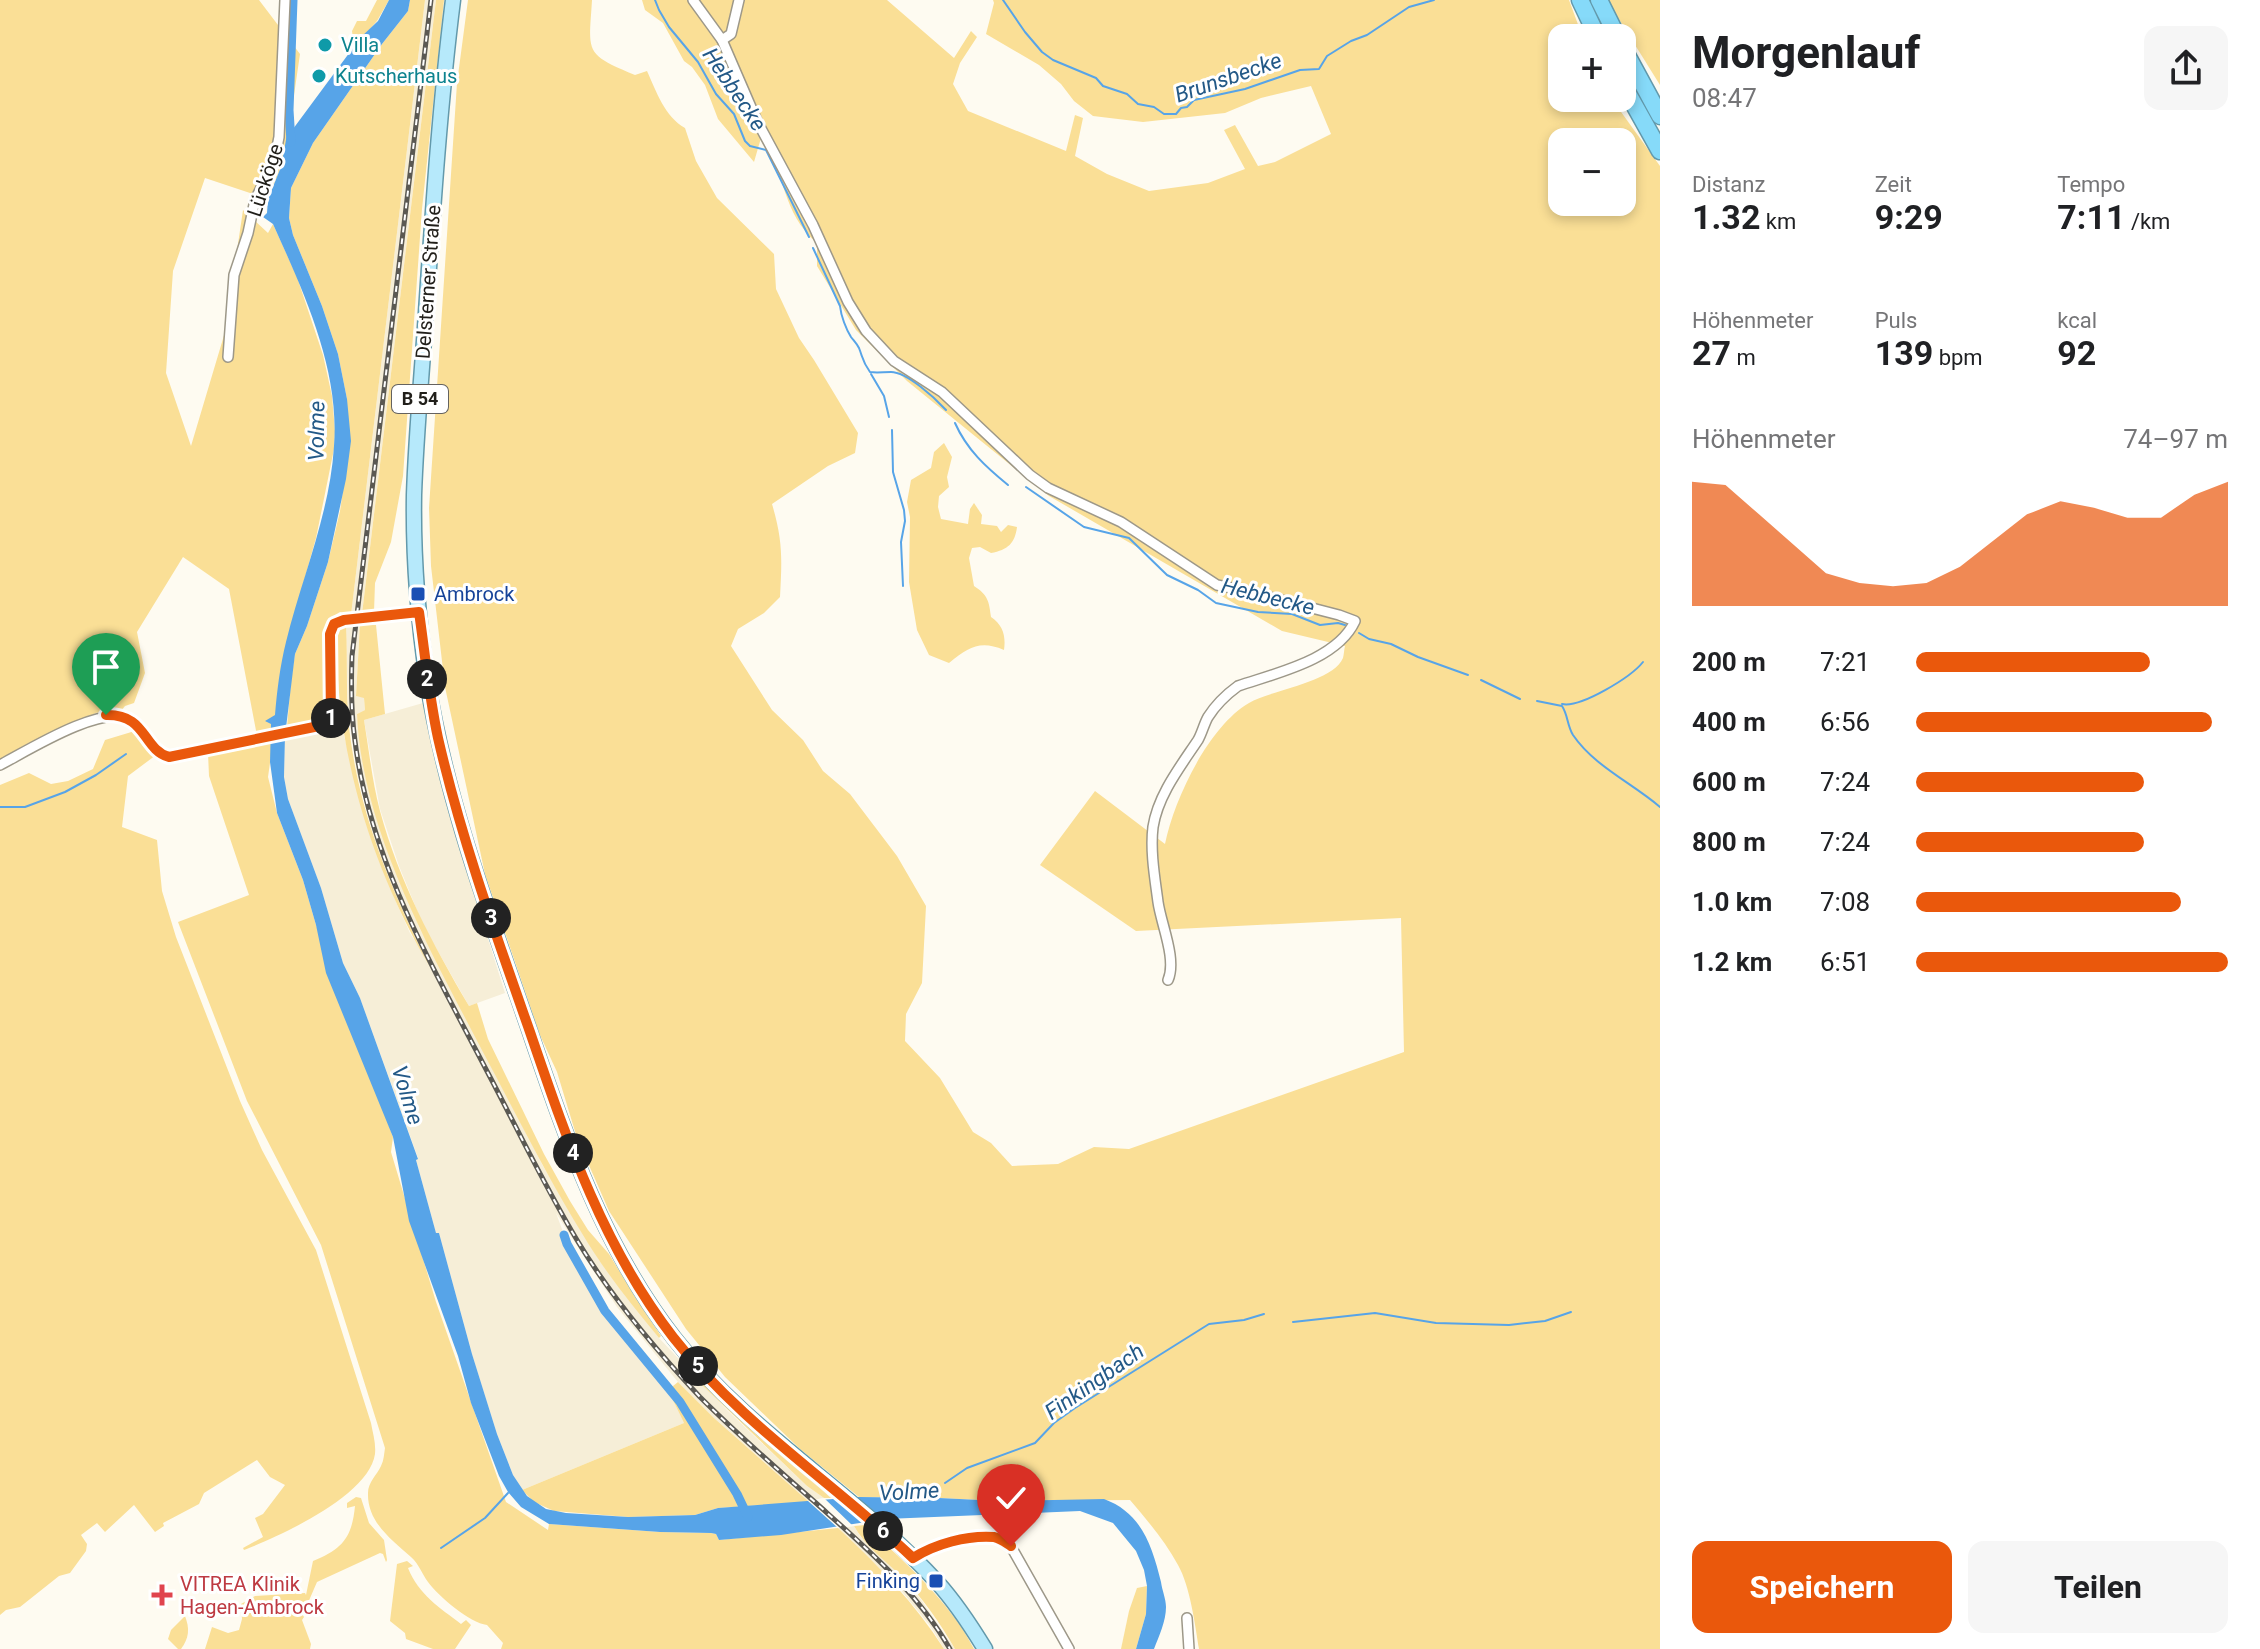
<!DOCTYPE html>
<html lang="de">
<meta charset="utf-8">
<style>
:root{--surface:#fff;--page:#f6f6f6;--text:#202124;--muted:#757577;--accent:#ea580c}
body{margin:0;font-family:Roboto,sans-serif;background:var(--page);color:var(--text);height:100vh;display:flex;flex-direction:column;font-size:30px;white-space:nowrap}
*{box-sizing:border-box;margin:0}
p{font-size:26px;color:var(--muted)}
.icon{flex:none;width:44px;height:44px;fill:none;stroke:currentColor;stroke-width:2;stroke-linecap:round;stroke-linejoin:round}
.map{position:relative;flex:1;overflow:hidden}
.details{display:flex;flex-direction:column;background:var(--surface);width:600px}
.details>*{flex:none}
.fabs{position:absolute;left:1548px;top:24px;display:grid;gap:16px}
.fabs a{display:grid;place-items:center;width:88px;height:88px;border-radius:16px;background:var(--surface);box-shadow:0 4px 12px #0003;font-size:40px}
.pin{position:absolute;display:grid;place-items:center;width:68px;height:68px;color:#fff;margin:-82px -34px;border-radius:50% 50% 50% 0;rotate:-45deg;box-shadow:0 0 8px #0007}
.pin .icon{rotate:45deg}
.km{position:absolute;width:40px;height:40px;margin:-20px;border-radius:50%;background:#222;color:#fff;font-size:22px;line-height:40px;text-align:center}
.round{display:grid;place-items:center;flex:none;width:84px;height:84px;border-radius:16px;background:var(--page)}
.head{display:flex;align-items:center;justify-content:space-between;height:136px;padding:0 32px}
h1{font-size:44px;font-weight:700;line-height:60px}
.metrics{display:grid;grid-template-columns:repeat(3,1fr);gap:12px;height:136px;padding:8px 32px}
.metrics div{display:grid;align-content:center}
.metrics b{font-size:34px;font-weight:700}
.metrics small{font-size:22px;font-weight:400}
.metrics p{font-size:22px}
.chart{height:224px;padding:16px 32px}
.chart p{display:flex;justify-content:space-between}
.chart svg{width:100%;height:144px;margin-top:8px;fill:var(--accent);opacity:.7}
.action{display:flex;gap:16px;margin-top:auto;padding:16px 32px}
.action a{flex:1;height:92px;border-radius:16px;background:var(--accent);color:#fff;font-size:32px;font-weight:700;line-height:92px;text-align:center}
.action a+a{background:var(--page);color:var(--text)}
ul{padding:0 32px;list-style:none;font-size:26px}
li{display:grid;grid-template-columns:128px 96px 1fr;align-items:center;height:60px}
li i{height:20px;border-radius:10px;background:var(--accent)}
main{display:flex;flex:1;min-height:0}
.map>svg:first-child{display:block}
</style>
<main>
<div class="map">
<svg width="1660" height="1649" viewBox="0 0 1660 1649">
<rect width="100%" height="100%" fill="#fefbf1"/>
<g fill="#f6eed7">
<path d="M425,0H436L362,614L351,615Z"/>
<path d="M360,623L356,696L364,697L365,710L357,714L365,773L384,838L419,927L543,1166L599,1260L659,1338L728,1411L807,1486L824,1498L808,1501L714,1418L678,1382L617,1307L556,1213L573,1259L596,1303L641,1361L668,1390L684,1423L522,1490L513,1475L497,1434L472,1354L439,1233H436L416,1160L418,1158L360,998L343,963L321,888L288,799L284,777L285,736L341,724L372,842L396,902L410,933L422,952L398,900L375,841L357,774L348,712L346,625Z"/>
<path d="M423,703L435,762L455,834L505,993L469,1006L423,925L399,866L380,809L364,720Z"/>
<path d="M854,1526L860,1536L904,1579L922,1601L955,1649H944L931,1627L899,1588L838,1528Z"/>
</g>
<g fill="#fadf96" fill-rule="evenodd">
<path d="M0,0H259L300,54L286,150L281,167L268,199L205,178L173,271L166,373L191,446L225,332L243,210L268,233L273,224L297,277L323,355L332,396L335,431L334,449L316,538L287,642L268,777L277,813L303,880L316,925L393,1137L391,1152L436,1302L506,1502L548,1530L549,1524L660,1532L711,1533L716,1534L719,1540L838,1528C878,1565 915,1603 944,1649H501L503,1643L487,1625C470,1623 438,1596 428,1582C422,1574 419,1564 411,1557C392,1540 367,1522 368,1493C368,1482 377,1475 381,1466C384,1460 384,1454 385,1448L321,1245L247,1101L178,922L249,895L209,776L208,753L258,741L229,589L183,557L137,632L145,673L134,703L125,706L121,711L109,710L96,713L23,746L0,762Z"/>
<path d="M377,0H389L377,21L354,47L352,31L357,21H366Z"/>
<path d="M410,0H425L351,615L340,612L330,618L324,629C324,649 332,705 318,718C311,725 296,726 287,727L291,681L295,654L307,626L328,562L340,511L347,463V399L338,354L322,306L293,235L289,218L291,188L313,143L382,44L408,11Z"/>
<path d="M436,0H444L422,209L403,476L391,542L375,583L374,612L362,614Z"/>
<path d="M468,0H592C589,52 583,54 635,75L647,71C656,91 665,117 685,128L696,161L717,198L774,254L776,289L799,338L814,360L858,433L855,453L828,466L772,504C783,541 782,559 780,597L764,613L738,629L731,646L772,710L803,740L823,771L850,794L897,856L926,906L922,983L906,1014L905,1041L940,1078L973,1132L991,1143L1012,1166L1058,1164L1094,1147L1129,1149L1404,1052L1401,918L1136,931L1040,865L1095,791L1165,844C1174,799 1209,726 1249,703C1271,690 1333,682 1343,658C1344,654 1344,650 1345,646L1282,631L1049,496L907,381L856,330L817,266V243C781,212 787,174 761,138L754,162L718,119L705,85L692,67L684,61L663,23L645,10L642,0H689L720,45L734,36L743,0H887L954,58L971,31L977,37L960,63L953,84L968,111L1066,151L1075,115L1083,118L1075,156L1107,174L1149,191L1208,183L1245,169L1224,130L1235,125L1258,166L1275,162L1331,134L1311,86L1261,98L1225,113L1143,122L1093,116L1074,101L1061,84L1039,65L986,34L994,3L993,0H1569L1583,38H1562V98H1611L1660,166V1649H1199C1195,1624 1190,1586 1178,1565C1165,1541 1147,1520 1130,1500L1000,1501L939,1498L859,1497L800,1449L725,1377L686,1329L609,1211L577,1138L557,1072L540,1035L485,874L445,687L431,566L429,508L457,83ZM1562,142H1622V202H1562Z"/>
<path d="M696,0H736L728,32L723,35Z"/>
<path d="M1607,0H1660V85Z"/>
<path d="M944,443L952,457L947,477L949,487L939,496L938,507L941,519L968,524L970,509L974,503L982,515L981,524L997,526L1001,532L1008,525L1017,527C1015,543 1008,550 991,553L980,547L972,548L969,558L974,586C988,595 989,601 991,617C1003,625 1006,636 1004,650C980,640 969,647 949,663L929,655L917,630L909,582L910,517L907,502L911,480L931,468L934,452Z"/>
<path d="M360,623L376,625L385,714L364,720C369,750 372,781 380,811C399,881 432,943 469,1006L477,1003L488,1039L544,1154L570,1201L588,1230L609,1254L635,1297L661,1336L659,1338C632,1305 605,1272 583,1235C547,1177 516,1114 484,1054C431,952 362,831 357,714L365,710L364,698L356,696Z"/>
<path d="M346,625C348,664 345,703 351,742C362,821 394,896 430,967C371,867 334,748 337,631Z"/>
<path d="M138,730L156,755L128,776L122,827L157,840L162,891L176,937L240,1101L262,1150L316,1250L371,1423C373,1434 376,1443 375,1454C369,1496 280,1536 244,1550L243,1548L263,1537L255,1518L263,1514L285,1485L270,1477L257,1460L204,1493L199,1504L163,1523L164,1526L155,1532L134,1505L105,1532L97,1523L81,1535L87,1544L86,1551L70,1573L59,1576L20,1607L6,1610L0,1615V785L29,773L51,784L68,781L93,769L105,740Z"/>
<path d="M701,1380L831,1498H824L807,1486L699,1382Z"/>
<path d="M678,1382L714,1418L808,1501V1502L718,1508L695,1515L628,1517L554,1511L534,1502L522,1490L684,1423L668,1390Z"/>
<path d="M356,1497L361,1498L369,1523L384,1540L387,1560L386,1562L383,1554L380,1553L317,1582L304,1612H301V1609L300,1611L304,1617L302,1620L311,1644L310,1649H205L212,1627L228,1633L239,1630L242,1619L241,1604L255,1596L305,1593L306,1595L313,1561C343,1549 352,1537 355,1506L347,1508V1503Z"/>
<path d="M865,1525C904,1562 949,1600 974,1649H955C940,1623 922,1597 902,1577C885,1560 865,1546 854,1526Z"/>
<path d="M407,1561L413,1566L408,1568C419,1595 439,1607 461,1624L466,1620L471,1625L455,1649H433L406,1639L405,1633L390,1621L397,1564Z"/>
<path d="M1147,1586L1146,1614L1136,1649H1121L1129,1611L1137,1588Z"/>
<path d="M185,1616C190,1629 189,1638 181,1649H178L168,1639L171,1630Z"/>
</g>
<path fill="#57a4e8" d="M389,0H410L408,11L382,44L313,143L291,188L289,218L293,235L322,306L338,354L347,399L351,441L346,479L328,562L307,626L295,654L285,736L284,777L288,799L321,888L343,963L360,998L418,1159L416,1160L436,1233H439L472,1354L497,1434L513,1475L527,1496L546,1509L566,1513L628,1517L695,1515L718,1508L859,1497L939,1498L1000,1501L1104,1499C1142,1513 1152,1546 1161,1582C1162,1590 1166,1599 1166,1607C1166,1621 1159,1636 1154,1649H1136L1146,1614L1147,1586L1144,1570L1136,1551L1113,1523L1080,1511L886,1519L781,1535L719,1540L716,1534L711,1533L660,1532L549,1524L521,1507L508,1492L499,1476L471,1403L458,1356L409,1221L393,1137L326,973L316,925L303,880L277,813L270,762L271,724L265,721L275,715C277,691 280,666 286,642C302,577 330,513 334,446C340,369 304,293 273,224L263,217L267,213L268,199L281,167L288,129H293L361,37L378,21Z"/>
<path fill="#fefbf1" d="M824,1498L853,1526H854L838,1528L808,1501Z"/>
<g fill="none" stroke-linecap="round" stroke-linejoin="round">
<g stroke="#57a4e8" stroke-width="2">
<path d="M655,0L659,10L669,27L698,62L716,94L734,114L745,141L750,146L766,150L768,154L809,237"/>
<path d="M1003,0L1025,32L1042,52L1053,60L1096,78L1103,86L1127,94L1138,104L1154,107L1164,114H1176L1181,108L1187,107L1194,100L1245,89L1300,70L1319,69L1327,56L1351,41L1367,35L1409,7L1434,0"/>
<path d="M813,248L840,306C841,316 846,329 851,337C854,341 857,344 859,348C863,358 862,361 870,372C877,373 883,372 891,372C907,372 935,398 946,410"/>
<path d="M871,374L884,396L889,417"/>
<path d="M955,423C967,450 986,467 1008,485"/>
<path d="M892,430L893,472L904,510L905,521L901,542L903,586"/>
<path d="M1026,487L1084,527L1129,538L1167,575L1198,590L1216,603L1258,612L1292,614L1320,625L1338,623L1345,625"/>
<path d="M1359,633L1369,639L1391,644L1418,657L1468,675"/>
<path d="M1481,680L1520,699"/>
<path d="M1537,701L1562,706C1568,715 1567,725 1573,735C1594,766 1632,783 1660,807"/>
<path d="M1562,704C1581,708 1631,677 1643,662"/>
<path d="M0,807H25L65,792L96,775L126,754"/>
<path d="M1293,1322L1375,1313L1436,1323L1509,1325L1545,1321L1571,1312"/>
<path d="M945,1483L967,1468L1035,1443L1054,1423L1075,1408L1209,1324L1244,1320L1264,1314"/>
<path d="M441,1548L485,1518L508,1493"/>
</g>
<g stroke="#57a4e8" stroke-width="9">
<path d="M291,142L289,110L293,0"/>
<path d="M564,1235L567,1244L605,1311L680,1402L737,1494L748,1517"/>
</g>
<defs>
<g id="minor">
<path d="M693,0L722,40L757,121L813,225L848,302L866,331L894,361L942,392L1030,475L1048,488L1121,522L1217,585L1246,591L1339,615L1355,621C1337,660 1276,673 1238,686C1227,694 1215,706 1208,717C1204,724 1202,733 1198,740C1180,767 1158,795 1153,827C1150,851 1155,879 1158,902C1161,924 1177,959 1168,980"/>
<path d="M722,40L731,34L739,0"/>
<path d="M228,357L234,275L248,233L255,200L274,162L279,137L285,0"/>
<path d="M0,765C27,751 100,705 128,719C145,727 151,752 169,757L319,726L331,718L330,634L334,624L344,620L419,612"/>
<path d="M913,1558C930,1547 979,1531 998,1538C1005,1540 1009,1545 1013,1550L1069,1649"/>
<path d="M1187,1618L1189,1649"/>
</g>
<path id="primary" d="M453,0C440,103 433,208 426,312C422,373 416,434 414,495C413,556 418,619 427,679C446,800 490,916 530,1032C567,1140 603,1247 674,1338C748,1433 856,1494 937,1582C956,1603 971,1626 985,1649"/>
<g id="motorway">
<path d="M1580,0L1598,38"/>
<path d="M1599,0L1618,38"/>
<path d="M1622,46L1660,116"/>
<path d="M1622,83L1660,151"/>
</g>
</defs>
<use href="#minor" stroke="#9d9889" stroke-width="12"/>
<use href="#primary" stroke="#6399ab" stroke-width="17"/>
<use href="#motorway" stroke="#6399ab" stroke-width="19"/>
<use href="#minor" stroke="#fff" stroke-width="9"/>
<use href="#primary" stroke="#b6e9fb" stroke-width="14"/>
<use href="#motorway" stroke="#86daf9" stroke-width="16"/>
<defs>
<path id="rail" d="M431,0L352,656C351,684 351,713 355,741C370,861 434,969 489,1075C518,1130 545,1187 577,1240C611,1297 655,1349 700,1397C737,1434 777,1469 816,1503C865,1547 917,1591 950,1649"/>
</defs>
<use href="#rail" stroke="#5b5953" stroke-width="5"/>
<use href="#rail" stroke="#fff" stroke-width="2" stroke-dasharray="6" stroke-linecap="butt"/>
</g>
<g fill="none" stroke-linecap="round" stroke-linejoin="round">
<defs>
<path id="route" d="M106,715C147,714 142,749 169,757L319,726L331,718L330,634L334,624L344,620L419,612C425,654 429,696 438,738C461,838 496,935 530,1032C567,1140 602,1245 673,1337C740,1423 834,1483 913,1558C935,1544 967,1535 994,1537C1000,1538 1005,1542 1011,1546"/>
</defs>
<use href="#route" stroke="#fff" stroke-width="16"/>
<use href="#route" stroke="#ea580c" stroke-width="10"/>
</g>
<g fill="#0f9aa8" stroke="#fff" stroke-width="3">
<circle cx="325" cy="45" r="8"/>
<circle cx="319" cy="76" r="8"/>
</g>
<g fill="#1a4fb4" stroke="#fff" stroke-width="3">
<rect x="410" y="586" width="16" height="16" rx="4"/>
<rect x="928" y="1573" width="16" height="16" rx="4"/>
</g>
<path fill="#e0444e" stroke="#fff" stroke-width="3" d="M158 1583h8v8h8v8h-8v8h-8v-8h-8v-8h8z"/>
<g text-anchor="middle" stroke-width="6" stroke-linejoin="round" paint-order="stroke">
<rect fill="#fff" stroke="#64625f" stroke-width="2" x="392" y="385" width="56" height="28" rx="6"/>
<g font-size="18" font-weight="bold" fill="#211f1a">
<text x="420" y="405">B 54</text>
</g>
<g font-size="20" fill="#0d838f" stroke="#fff" text-anchor="start">
<text x="341" y="52">Villa</text>
<text x="335" y="83">Kutscherhaus</text>
</g>
<g font-size="20" fill="#211f1a" stroke="#fff">
<text transform="translate(265 180) rotate(-72)" y="7">Lücköge</text>
<text transform="translate(428 282) rotate(-86)" y="7">Delsterner Straße</text>
</g>
<g font-size="20" fill="#164399" stroke="#fff" text-anchor="start">
<text x="434" y="601">Ambrock</text>
<text x="920" y="1588" text-anchor="end">Finking</text>
</g>
<g font-size="20" fill="#be3a42" stroke="#fff" text-anchor="start">
<text x="180" y="1591">VITREA Klinik<tspan x="180" dy="23">Hagen-Ambrock</tspan></text>
</g>
<g font-size="22" font-style="italic" fill="#235987" stroke="#fff">
<text transform="translate(1228 77) rotate(-19)" y="8">Brunsbecke</text>
<text transform="translate(735 89) rotate(56)" y="8">Hebbecke</text>
<text transform="translate(316 431) rotate(-89)" y="8">Volme</text>
<text transform="translate(1268 596) rotate(14)" y="8">Hebbecke</text>
<text transform="translate(408 1095) rotate(73)" y="8">Volme</text>
<text transform="translate(1094 1381) rotate(-35)" y="8">Finkingbach</text>
<text transform="translate(909 1491) rotate(-3)" y="8">Volme</text>
</g>
</g>
</svg>
<div class="fabs">
<a>+</a>
<a>−</a>
</div>
<div class="pin" style="left:106px;top:715px;background:#1e9e55"><svg class="icon" aria-label="arrive" viewBox="0 0 24 24"><path d="M6 21V4h12l-3 4 3 4H6"/></svg></div>
<div class="pin" style="left:1011px;top:1546px;background:#d93025"><svg class="icon" aria-label="check" viewBox="0 0 24 24"><path d="M5 12l5 5 9-10"/></svg></div>
<b class="km" style="left:331px;top:718px">1</b>
<b class="km" style="left:427px;top:679px">2</b>
<b class="km" style="left:491px;top:918px">3</b>
<b class="km" style="left:573px;top:1153px">4</b>
<b class="km" style="left:698px;top:1366px">5</b>
<b class="km" style="left:883px;top:1531px">6</b>
</div>
<section class="details">
<div class="head"><div><h1>Morgenlauf</h1><p>08:47</p></div><a class="round"><svg class="icon" aria-label="share" viewBox="0 0 24 24"><path d="M12 15V3M7 8l5-5 5 5M5 13v7h14v-7"/></svg></a></div>
<div class="metrics">
<div><p>Distanz</p><b>1.32<small> km</small></b></div>
<div><p>Zeit</p><b>9:29</b></div>
<div><p>Tempo</p><b>7:11<small> /km</small></b></div>
</div>
<div class="metrics">
<div><p>Höhenmeter</p><b>27<small> m</small></b></div>
<div><p>Puls</p><b>139<small> bpm</small></b></div>
<div><p>kcal</p><b>92</b></div>
</div>
<div class="chart"><p><span>Höhenmeter</span>74–97 m</p>
<svg viewBox="0 0 160 44" preserveAspectRatio="none"><path d="M0 44V6L10 7L20 16L30 25L40 34L50 37L60 38L70 37L80 32L90 24L100 16L110 12L120 14L130 17L140 17L150 10L160 6V44z"/></svg>
</div>
<ul>
<li><b>200 m</b>7:21<i style="width:75%"></i></li>
<li><b>400 m</b>6:56<i style="width:95%"></i></li>
<li><b>600 m</b>7:24<i style="width:73%"></i></li>
<li><b>800 m</b>7:24<i style="width:73%"></i></li>
<li><b>1.0 km</b>7:08<i style="width:85%"></i></li>
<li><b>1.2 km</b>6:51<i style="width:100%"></i></li>
</ul>
<div class="action"><a>Speichern</a><a>Teilen</a></div>
</section>
</main>
